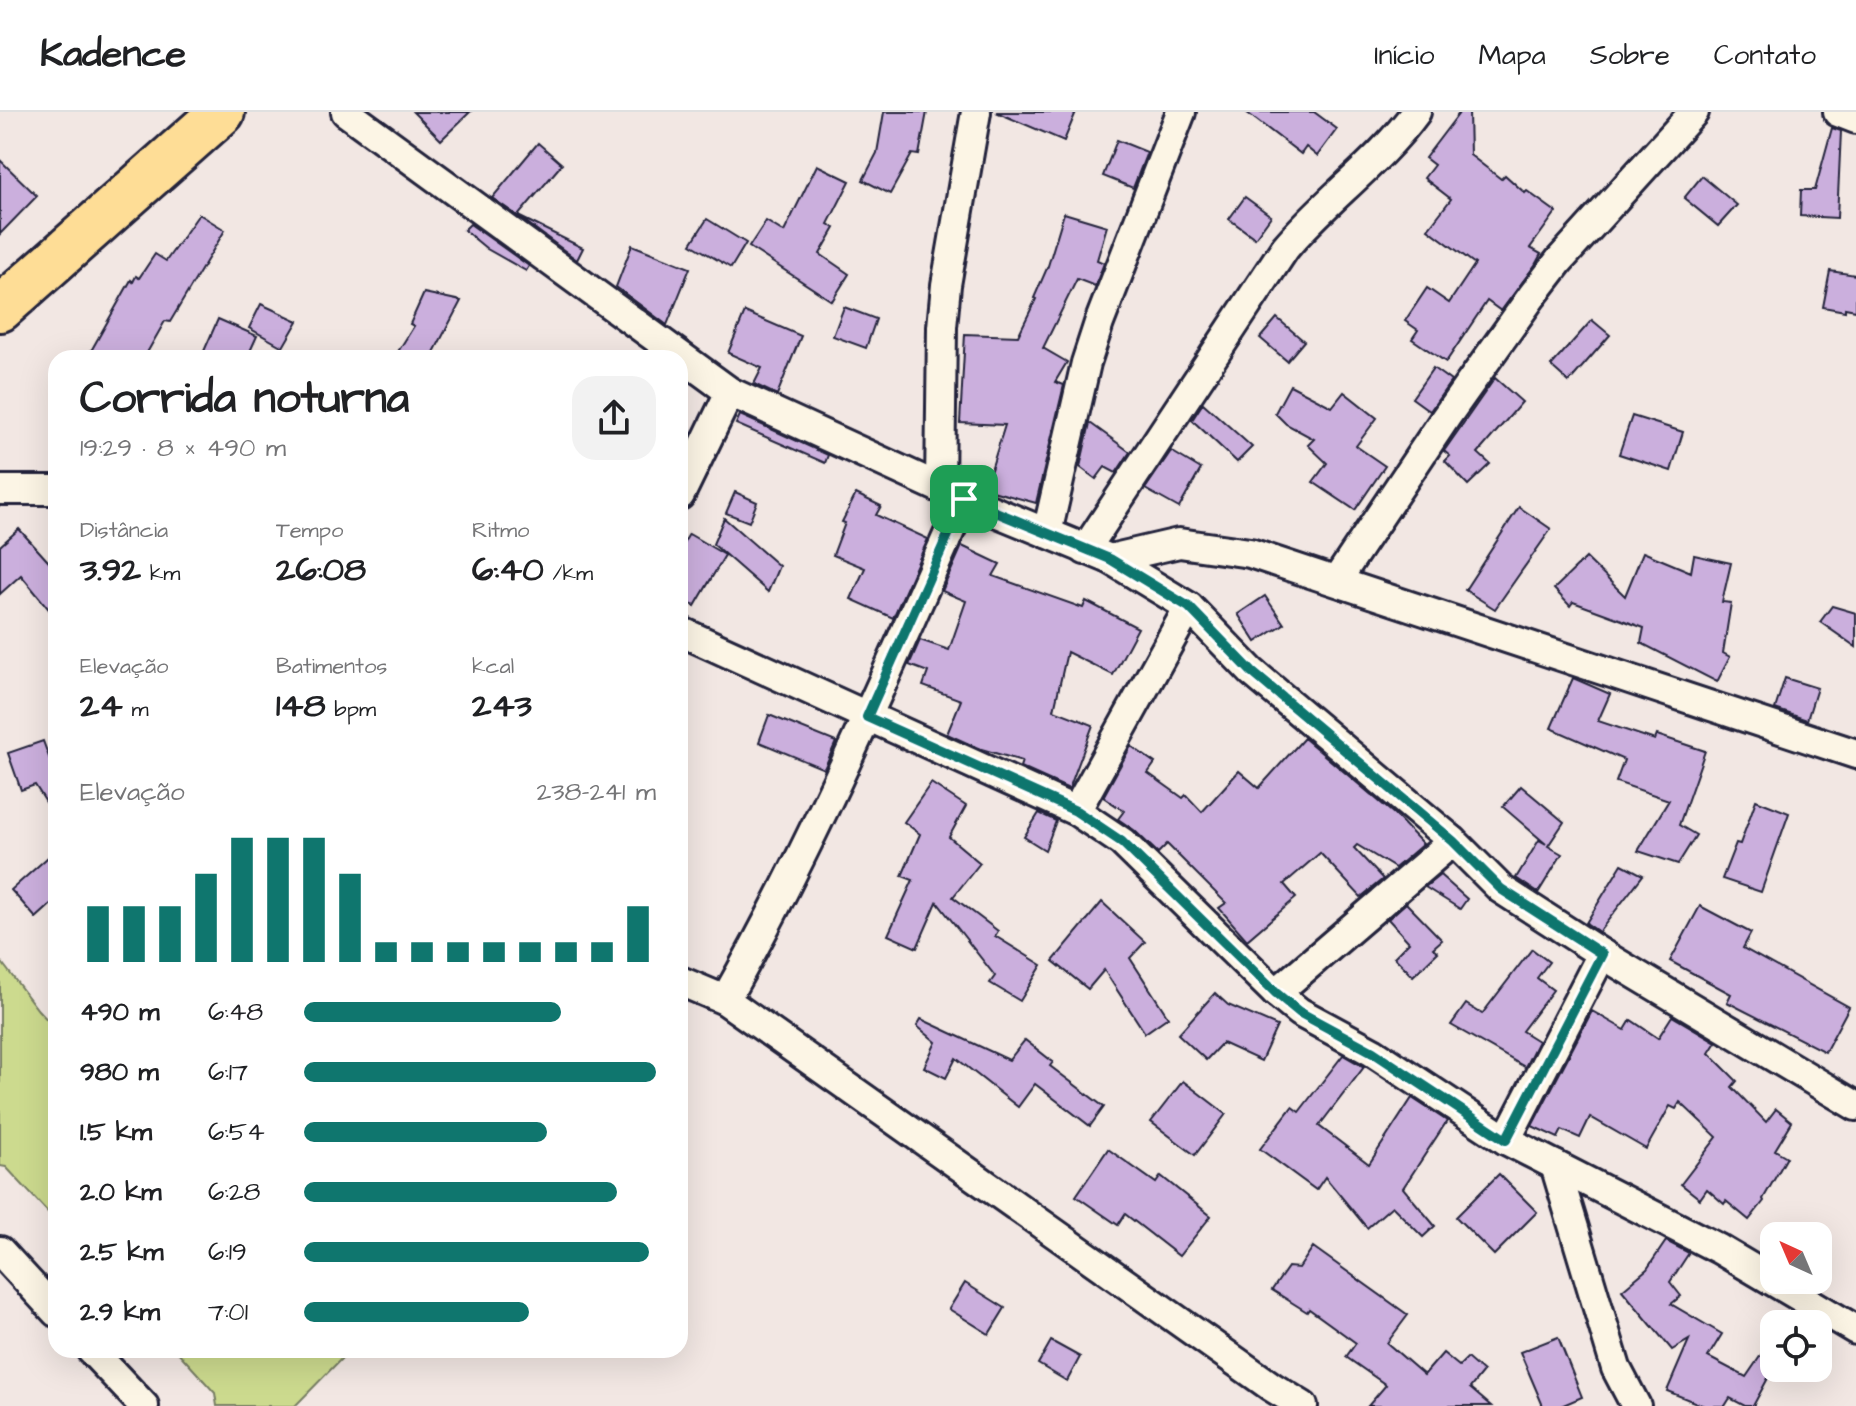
<!DOCTYPE html>
<html lang="pt">
<meta charset="utf-8">
<style>
:root{--surface:#fff;--page:#f2f2f2;--text:#202124;--muted:#757577;--line:#e0e0e0;--accent:#0f766e}
body{margin:0;font-family:"Architects Daughter",sans-serif;background:var(--page);color:var(--text);height:100vh;display:flex;flex-direction:column;font-size:30px;white-space:nowrap}
*{box-sizing:border-box;margin:0}
p{font-size:26px;color:var(--muted)}
.icon{flex:none;width:44px;height:44px;fill:none;stroke:currentColor;stroke-width:2;stroke-linecap:round;stroke-linejoin:round}
.map{position:relative;flex:1;overflow:hidden}
.details{position:absolute;left:48px;top:238px;width:640px;height:1008px;display:flex;flex-direction:column;background:var(--surface);border-radius:24px;box-shadow:0 8px 32px #0002}
.details>*{flex:none}
.needle{width:52px;rotate:316deg}
.controls{position:absolute;left:1760px;top:1110px;display:grid;gap:16px}
.controls a{display:grid;place-items:center;width:72px;height:72px;border-radius:16px;background:var(--surface);box-shadow:0 8px 32px #0002;font-size:40px}
.pin{position:absolute;display:grid;place-items:center;width:68px;height:68px;color:#fff;margin:-34px;border-radius:16px;box-shadow:0 4px 12px #0006}
.round{display:grid;place-items:center;flex:none;width:84px;height:84px;border-radius:24px;background:var(--page)}
.summary{display:flex;align-items:center;justify-content:space-between;height:136px;padding:0 32px}
h1{font-size:44px;font-weight:700;line-height:60px}
.figures{display:grid;grid-template-columns:repeat(3,1fr);gap:12px;height:136px;padding:8px 32px}
.figures div{display:grid;align-content:center}
.figures b{font-size:34px;font-weight:700}
.figures small{font-size:22px;font-weight:400}
.figures p{font-size:22px}
.chart{height:224px;padding:16px 32px}
.chart p{display:flex;justify-content:space-between}
.chart svg{width:100%;height:144px;margin-top:8px;stroke:var(--accent);stroke-width:6}
ul{padding:0 32px;list-style:none;font-size:26px}
li{display:grid;grid-template-columns:128px 96px 1fr;align-items:center;height:60px}
li i{height:20px;border-radius:10px;background:var(--accent)}
header{display:flex;align-items:center;gap:48px;box-sizing:border-box;height:112px;padding:0 40px;background:var(--surface);border-bottom:2px solid var(--line)}
header strong{font-size:38px}
nav{display:flex;gap:44px;margin-inline-start:auto;font-size:28px}
.map>svg:first-child{display:block}
</style>
<header>
<strong>Kadence</strong>
<nav><a>Início</a><a>Mapa</a><a>Sobre</a><a>Contato</a></nav>
</header>
<div class="map">
<svg width="1856" height="1294" viewBox="0 0 1856 1294">
<rect width="100%" height="100%" fill="#f2e7e3"/>
<filter id="ink" filterUnits="userSpaceOnUse"><feTurbulence type="fractalNoise" baseFrequency=".0125" numOctaves="2"/><feDisplacementMap in="SourceGraphic" scale="16" xChannelSelector="R" yChannelSelector="G"/><feConvolveMatrix kernelMatrix="1 2 1 2 8 2 1 2 1" color-interpolation-filters="sRGB"/></filter>
<g filter="url(#ink)">
<g fill="#ccda8e" stroke="#777e64" stroke-width="2">
<path d="M0,848L38,898L56,917V1109L6,1055L0,1054Z"/>
<path d="M176,1238H350L295,1294H217L215,1281Z"/>
</g>
<g fill="#cbafdd" stroke="#22223b" stroke-width="2">
<path d="M413,0H470L441,28Z"/>
<path d="M884,0H927L919,43L912,42L890,82L863,68L877,41Z"/>
<path d="M996,0H1076L1064,29Z"/>
<path d="M1246,0H1314L1337,17L1317,44L1306,35L1301,42Z"/>
<path d="M1460,0H1469L1470,43L1501,67L1505,63L1525,81L1527,79L1556,100L1530,136L1541,142L1535,153L1501,199L1487,189L1446,250L1412,227L1418,218L1405,209L1427,176L1449,191L1475,152L1428,117L1451,87L1424,66L1434,53L1425,46Z"/>
<path d="M1832,16L1841,19L1837,106L1800,104L1801,78H1815Z"/>
<path d="M1117,28L1147,40L1133,76L1103,64Z"/>
<path d="M538,31L562,52L518,104L492,86Z"/>
<path d="M0,48L37,84L0,122Z"/>
<path d="M817,53L850,69L828,112L835,116L820,142L849,162L832,189L749,135L766,109L784,120Z"/>
<path d="M1702,64L1737,93L1718,114L1684,86Z"/>
<path d="M1245,85L1271,104L1255,126L1229,107Z"/>
<path d="M1064,101L1107,114L1097,148L1104,151L1095,174L1077,167L1043,236L1067,250L1055,270L1064,273L1036,391L985,377L1005,313L960,311L965,222L1018,224L1036,187L1034,186L1048,154Z"/>
<path d="M199,102L225,118L170,210L165,209L144,246H87L131,168L133,170L136,164L139,166L155,142L166,149Z"/>
<path d="M518,104L583,136L577,148Z"/>
<path d="M707,107L746,131L731,156L691,132Z"/>
<path d="M470,112L529,154L526,159L487,137L464,118Z"/>
<path d="M632,133L690,156L667,213L616,175Z"/>
<path d="M1830,159L1856,163V198L1845,196V199L1823,195Z"/>
<path d="M424,181L461,189L431,246H394L414,214L410,212Z"/>
<path d="M261,192L298,209L283,235L249,216Z"/>
<path d="M844,195L876,207L866,236L833,224Z"/>
<path d="M745,200L801,224L777,283L754,272L762,256L728,241Z"/>
<path d="M1277,206L1304,229L1287,249L1260,226Z"/>
<path d="M218,207L257,224L247,246H201Z"/>
<path d="M1592,208L1610,223L1569,270L1551,254Z"/>
<path d="M1433,256L1451,269L1430,299L1412,286Z"/>
<path d="M1495,266L1522,290L1478,341L1490,352L1468,373L1445,349L1450,344L1444,339Z"/>
<path d="M1290,273L1332,295L1344,280L1377,306L1356,334L1385,354L1355,398L1313,370L1327,351L1308,333L1314,327L1286,312L1275,301Z"/>
<path d="M1203,291L1252,335L1237,350L1192,308Z"/>
<path d="M740,303L828,343L825,351L736,312Z"/>
<path d="M1632,304L1683,320L1671,359L1619,342Z"/>
<path d="M1090,311L1130,340L1116,361L1105,355L1096,367L1080,355Z"/>
<path d="M1171,339L1201,357L1179,396L1145,377Z"/>
<path d="M735,380L757,390L749,410L726,401Z"/>
<path d="M856,382L881,394L876,403L928,427L893,506L851,487L865,456L833,443L845,411L842,410Z"/>
<path d="M1519,395L1551,417L1495,497L1465,478Z"/>
<path d="M724,406L779,454L768,480L713,432Z"/>
<path d="M19,417L56,458V506L21,463L0,482V434Z"/>
<path d="M689,422L725,443L695,494L680,485V437Z"/>
<path d="M962,434L1000,452L993,464L1083,496L1086,489L1138,516L1113,563L1067,540L1054,598L1093,613L1069,677L1020,655L1022,649L978,636L947,622L961,588L923,574L928,560L909,553L920,528L949,538L966,489L942,479Z"/>
<path d="M1643,440L1691,460L1694,443L1731,451L1722,490L1731,491L1723,541L1730,545L1717,570L1641,531L1644,516L1573,490L1570,494L1554,477L1586,446L1625,484Z"/>
<path d="M1265,484L1284,512L1256,530L1238,502Z"/>
<path d="M1832,494L1856,501V535L1820,510Z"/>
<path d="M1573,566L1610,582L1598,609L1655,628L1657,623L1705,639L1679,713L1696,723L1678,752L1638,739L1669,688L1616,670L1624,648L1551,616Z"/>
<path d="M1785,566L1817,576L1807,608L1775,597Z"/>
<path d="M769,603L836,630L824,657L759,630Z"/>
<path d="M1304,626L1394,702L1423,732L1395,756L1357,733L1354,736L1383,767L1361,785L1320,741L1284,772L1296,786L1247,828L1219,796L1226,791L1167,732L1158,741L1134,718L1118,707L1124,699L1103,685L1131,634L1155,651L1148,661L1183,686L1186,683L1202,700L1239,659L1259,676Z"/>
<path d="M43,629L56,664V706L35,673L21,678L8,641Z"/>
<path d="M931,671L966,694L949,725L980,751L953,785L998,819L995,824L1042,853L1020,889L990,871L995,864L937,790L917,836L888,823L913,768L902,764L920,722L904,710Z"/>
<path d="M1521,674L1564,710L1548,734L1562,742L1538,781L1516,766L1539,728L1546,732L1503,695Z"/>
<path d="M1756,688L1789,701L1761,780L1722,767L1736,731L1740,732Z"/>
<path d="M1039,701L1056,709L1045,738L1024,725Z"/>
<path d="M56,738V788L36,806L11,778Z"/>
<path d="M1622,752L1643,763L1599,820L1586,811Z"/>
<path d="M1440,763L1467,787L1460,797L1425,775Z"/>
<path d="M1102,790L1145,830L1130,846L1168,905L1145,921L1104,858L1088,877L1053,849Z"/>
<path d="M1406,791L1442,828L1433,836L1438,840L1413,864L1394,845L1409,830L1388,807Z"/>
<path d="M1700,794L1751,821L1743,836L1849,895L1825,940L1727,890L1731,882L1670,849Z"/>
<path d="M1532,837L1549,850L1537,866L1553,878L1522,919L1538,929L1525,955L1451,913L1466,892L1482,902Z"/>
<path d="M1215,881L1228,893L1277,914L1261,949L1222,931L1206,948L1178,922Z"/>
<path d="M1592,899L1625,918L1631,908L1658,926L1672,904L1716,930L1709,941L1737,969L1732,975L1766,1010L1776,997L1792,1010L1775,1038L1787,1045L1763,1087L1764,1089L1749,1108L1726,1089L1724,1092L1707,1077L1700,1087L1681,1072L1717,1025L1680,990L1676,997L1670,994L1646,1037L1590,1005L1580,1026L1562,1018L1558,1026L1532,1014Z"/>
<path d="M921,907L1009,948L1025,928L1053,950L1050,954L1104,995L1090,1014L1035,972L1018,995L956,946L946,966L924,955L936,930L917,914Z"/>
<path d="M1343,943L1364,955L1319,1014L1369,1052L1412,986L1447,1009L1403,1076L1435,1114L1423,1125L1392,1094L1367,1116L1325,1065L1316,1078L1260,1037L1292,995L1299,1000Z"/>
<path d="M1183,969L1226,1002L1195,1043L1151,1010Z"/>
<path d="M1108,1037L1156,1071L1161,1064L1211,1104L1179,1144L1125,1102L1118,1113L1076,1084Z"/>
<path d="M1499,1062L1537,1100L1494,1143L1456,1105Z"/>
<path d="M1666,1129L1689,1141L1670,1170L1681,1184L1671,1192L1722,1222L1708,1245L1746,1265L1774,1224V1255L1753,1294H1745L1730,1286L1725,1294H1704L1667,1279L1689,1228L1672,1238L1622,1178L1647,1157Z"/>
<path d="M1313,1135L1408,1203L1387,1231L1424,1263L1443,1241L1459,1254L1467,1246L1483,1260L1470,1276L1491,1294H1368L1386,1273L1346,1245L1356,1231L1309,1197L1307,1200L1272,1178L1288,1155L1299,1156Z"/>
<path d="M965,1171L1005,1196L989,1222L949,1197Z"/>
<path d="M1558,1225L1582,1285L1561,1294H1543L1520,1240Z"/>
<path d="M1051,1229L1080,1245L1067,1269L1038,1252Z"/>
</g>
<g fill="none" stroke-linecap="round" stroke-linejoin="round">
<defs>
<g id="minor">
<path d="M346,0L730,280L964,387L1110,447L1189,495L1252,560L1453,729L1501,777L1602,842L1856,994"/>
<path d="M1838,0L1856,7"/>
<path d="M940,376L942,215L946,173L976,0"/>
<path d="M0,378H56"/>
<path d="M680,383L730,280"/>
<path d="M1047,421L1086,251L1099,211L1181,0"/>
<path d="M1085,438L1285,136C1325,88 1379,51 1416,0"/>
<path d="M1110,447L1179,431L1250,441L1856,642"/>
<path d="M1337,468L1446,305L1532,184L1559,149L1694,0"/>
<path d="M680,519L1076,699L1122,730L1276,881L1299,900L1373,940L1506,1028L1719,1137L1856,1218"/>
<path d="M1076,699L1189,495"/>
<path d="M680,869L725,888L1272,1275L1303,1294"/>
<path d="M1276,881L1453,729"/>
<path d="M725,888C816,727 889,556 964,387"/>
<path d="M1506,1028L1602,842"/>
<path d="M1555,1053L1616,1256L1636,1294"/>
<path d="M0,1139L56,1200"/>
<path d="M91,1238L144,1294"/>
</g>
<path id="trunk" d="M0,197L222,0"/>
</defs>
<use href="#minor" stroke="#22223b" stroke-width="34"/>
<use href="#trunk" stroke="#22223b" stroke-width="50"/>
<use href="#minor" stroke="#fcf5e5" stroke-width="28"/>
<use href="#trunk" stroke="#fedd96" stroke-width="44"/>
</g>
</g>
<g fill="none" stroke-linecap="round" stroke-linejoin="round" filter="url(#ink)">
<defs>
<path id="route" d="M964,387L1110,447L1189,495L1252,560L1453,729L1501,777L1602,842L1506,1028L1373,940L1299,900L1276,881L1122,730L1076,699L867,605Z"/>
</defs>
<use href="#route" stroke="#fff" stroke-width="16"/>
<use href="#route" stroke="#0f766e" stroke-width="10"/>
</g>
</svg>
<div class="controls">
<a><svg class="needle" viewBox="-14 -14 28 28"><path d="M0-13l5 13h-10z" fill="#e53935"/><path d="M0 13l5-13h-10z" fill="#757577"/></svg></a>
<a><svg class="icon" aria-label="locate" viewBox="0 0 24 24"><circle cx="12" cy="12" r="6"/><path d="M12 2v4M12 18v4M2 12h4M18 12h4"/></svg></a>
</div>
<div class="pin" style="left:964px;top:387px;background:#1e9e55"><svg class="icon" aria-label="arrive" viewBox="0 0 24 24"><path d="M6 21V4h12l-3 4 3 4H6"/></svg></div>
<section class="details">
<div class="summary"><div><h1>Corrida noturna</h1><p>19:29 · 8 × 490 m</p></div><a class="round"><svg class="icon" aria-label="share" viewBox="0 0 24 24"><path d="M12 15V3M7 8l5-5 5 5M5 13v7h14v-7"/></svg></a></div>
<div class="figures">
<div><p>Distância</p><b>3.92<small> km</small></b></div>
<div><p>Tempo</p><b>26:08</b></div>
<div><p>Ritmo</p><b>6:40<small> /km</small></b></div>
</div>
<div class="figures">
<div><p>Elevação</p><b>24<small> m</small></b></div>
<div><p>Batimentos</p><b>148<small> bpm</small></b></div>
<div><p>kcal</p><b>243</b></div>
</div>
<div class="chart"><p><span>Elevação</span>238–241 m</p>
<svg viewBox="0 0 160 44" preserveAspectRatio="none"><path d="M5 44V27M15 44V27M25 44V27M35 44V17M45 44V6M55 44V6M65 44V6M75 44V17M85 44V38M95 44V38M105 44V38M115 44V38M125 44V38M135 44V38M145 44V38M155 44V27"/></svg>
</div>
<ul>
<li><b>490 m</b>6:48<i style="width:73%"></i></li>
<li><b>980 m</b>6:17<i style="width:100%"></i></li>
<li><b>1.5 km</b>6:54<i style="width:69%"></i></li>
<li><b>2.0 km</b>6:28<i style="width:89%"></i></li>
<li><b>2.5 km</b>6:19<i style="width:98%"></i></li>
<li><b>2.9 km</b>7:01<i style="width:64%"></i></li>
</ul>
</section>
</div>
